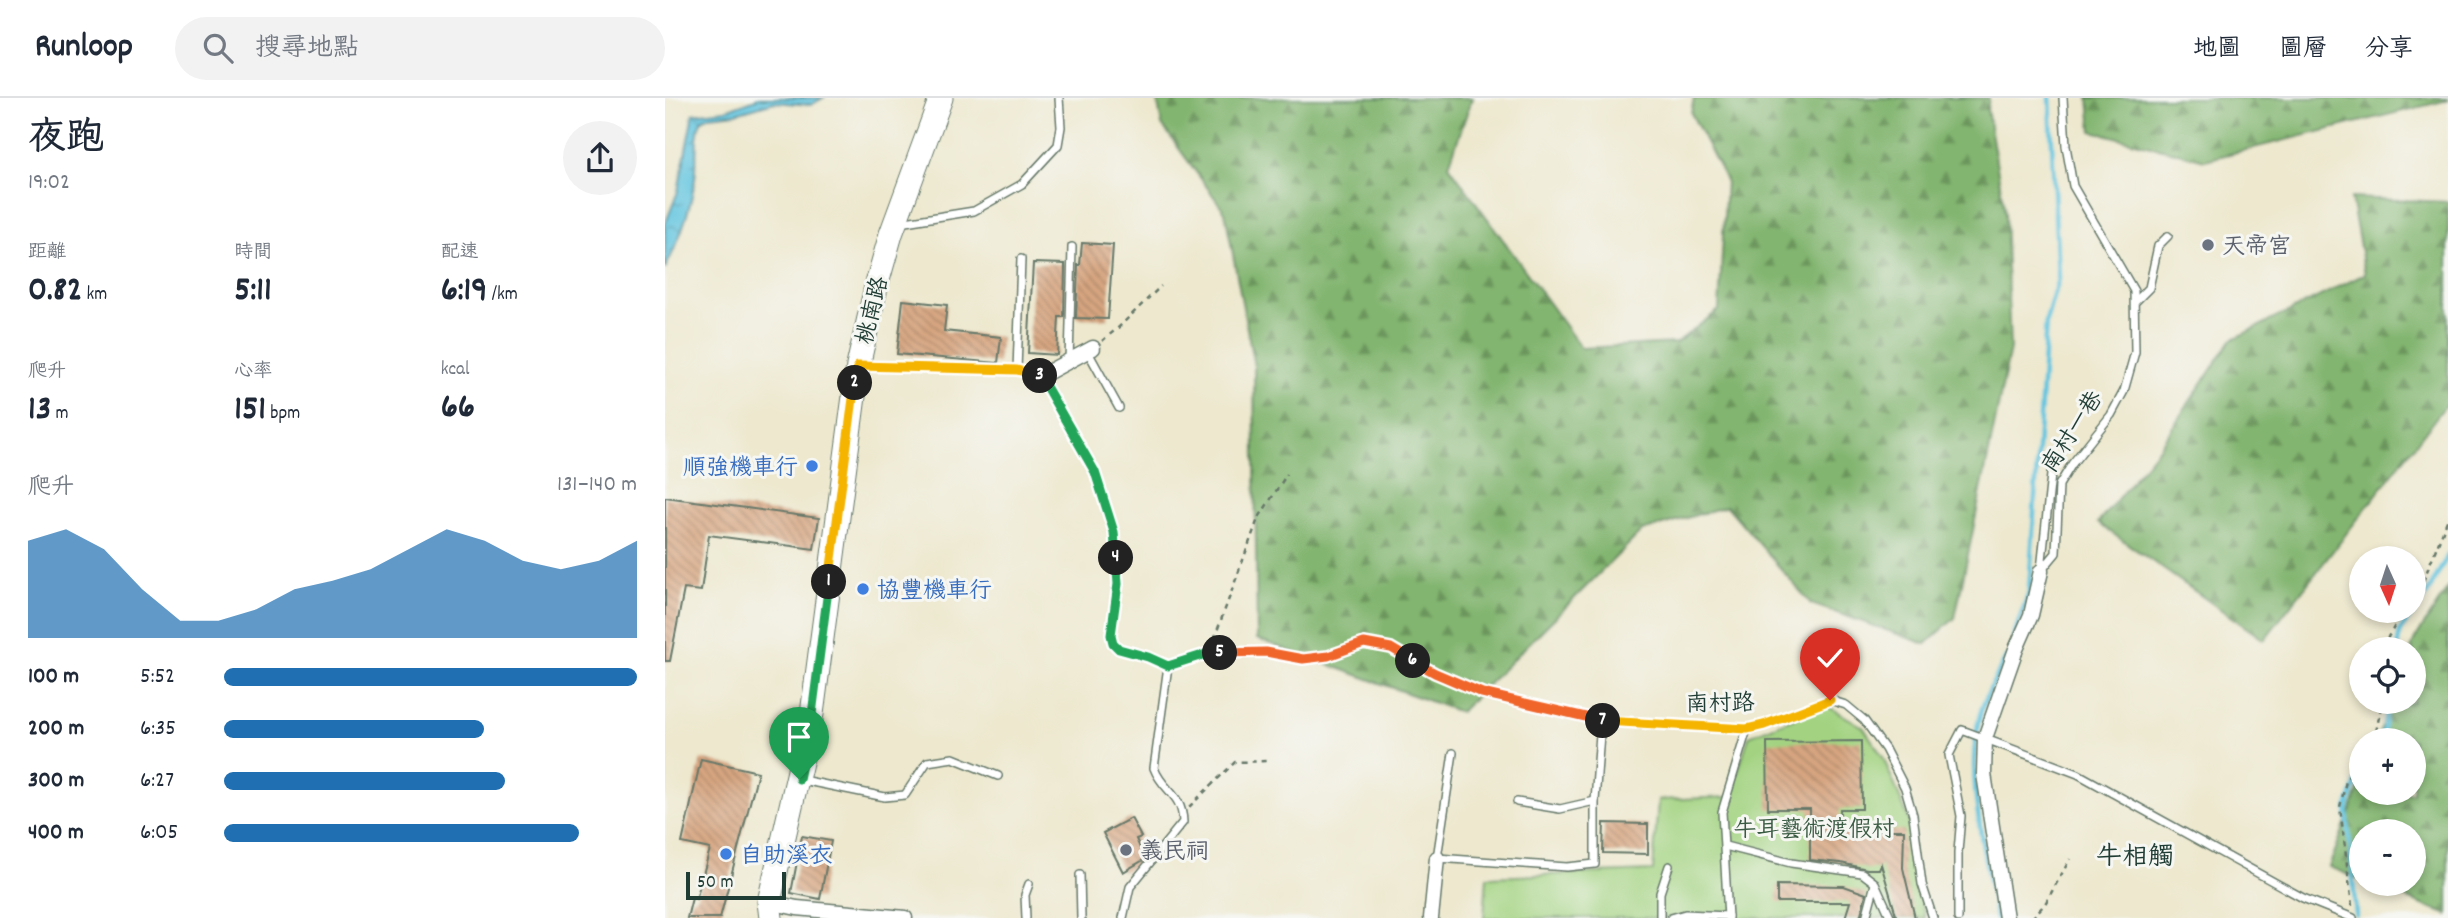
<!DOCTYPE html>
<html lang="zh-TW">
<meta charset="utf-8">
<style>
:root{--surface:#fff;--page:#f2f2f3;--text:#1f2937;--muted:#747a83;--line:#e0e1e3;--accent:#1f6fb2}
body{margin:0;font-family:Dekko,"LXGW WenKai TC",sans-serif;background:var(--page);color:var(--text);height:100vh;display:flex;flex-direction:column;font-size:26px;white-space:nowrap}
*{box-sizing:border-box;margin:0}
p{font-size:23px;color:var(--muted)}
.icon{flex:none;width:38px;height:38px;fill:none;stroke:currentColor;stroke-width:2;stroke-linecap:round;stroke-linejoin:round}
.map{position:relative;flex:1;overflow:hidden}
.panel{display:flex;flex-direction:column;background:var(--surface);width:665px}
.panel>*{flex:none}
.needle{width:46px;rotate:177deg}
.controls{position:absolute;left:1684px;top:448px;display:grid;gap:14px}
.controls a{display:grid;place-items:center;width:77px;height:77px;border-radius:50%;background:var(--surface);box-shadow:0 4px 10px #0003;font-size:35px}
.scale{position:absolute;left:21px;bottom:18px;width:100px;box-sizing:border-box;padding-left:7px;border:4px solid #1f3d34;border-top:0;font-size:19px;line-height:24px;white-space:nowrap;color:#1f3d34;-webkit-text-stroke:5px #f6f6f2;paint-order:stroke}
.pin{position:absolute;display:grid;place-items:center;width:60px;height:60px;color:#fff;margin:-72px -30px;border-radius:50% 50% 50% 0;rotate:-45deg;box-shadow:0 0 7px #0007}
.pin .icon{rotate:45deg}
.km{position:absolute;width:35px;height:35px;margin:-18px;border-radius:50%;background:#222;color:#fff;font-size:19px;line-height:35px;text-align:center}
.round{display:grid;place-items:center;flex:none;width:74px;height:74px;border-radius:37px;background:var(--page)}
.overview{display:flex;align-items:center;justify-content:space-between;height:119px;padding:0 28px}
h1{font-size:38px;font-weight:800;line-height:52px}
.stats{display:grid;grid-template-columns:repeat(3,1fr);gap:10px;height:119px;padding:7px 28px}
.stats div{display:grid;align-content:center}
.stats b{font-size:35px;font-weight:800}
.stats small{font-size:19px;font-weight:400}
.stats p{font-size:19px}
.chart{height:196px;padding:14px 28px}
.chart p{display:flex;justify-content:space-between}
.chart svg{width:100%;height:126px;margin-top:7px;fill:var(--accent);opacity:.7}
ul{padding:0 28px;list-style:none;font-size:23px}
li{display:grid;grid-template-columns:112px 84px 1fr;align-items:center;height:52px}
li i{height:18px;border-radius:9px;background:var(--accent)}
header{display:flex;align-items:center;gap:42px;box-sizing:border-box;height:98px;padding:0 35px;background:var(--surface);border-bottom:2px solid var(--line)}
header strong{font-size:33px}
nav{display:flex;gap:38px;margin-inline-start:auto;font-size:24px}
.search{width:490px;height:63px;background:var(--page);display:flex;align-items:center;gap:18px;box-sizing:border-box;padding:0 24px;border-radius:38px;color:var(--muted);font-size:26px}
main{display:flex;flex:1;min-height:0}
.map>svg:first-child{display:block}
</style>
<header>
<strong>Runloop</strong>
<div class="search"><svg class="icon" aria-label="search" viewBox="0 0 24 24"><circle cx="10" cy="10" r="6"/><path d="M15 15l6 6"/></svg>搜尋地點</div>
<nav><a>地圖</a><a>圖層</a><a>分享</a></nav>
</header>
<main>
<section class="panel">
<div class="overview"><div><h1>夜跑</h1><p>19:02</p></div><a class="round"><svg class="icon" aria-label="share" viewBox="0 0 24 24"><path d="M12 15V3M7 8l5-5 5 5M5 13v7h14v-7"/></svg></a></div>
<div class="stats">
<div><p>距離</p><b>0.82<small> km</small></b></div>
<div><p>時間</p><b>5:11</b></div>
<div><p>配速</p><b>6:19<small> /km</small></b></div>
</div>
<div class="stats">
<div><p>爬升</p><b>13<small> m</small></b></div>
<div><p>心率</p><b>151<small> bpm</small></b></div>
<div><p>kcal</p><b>66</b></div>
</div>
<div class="chart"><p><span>爬升</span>131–140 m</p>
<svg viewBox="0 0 160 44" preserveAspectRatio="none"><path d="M0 44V10L10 6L20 13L30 27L40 38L50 38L60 34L70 27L80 24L90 20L100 13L110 6L120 10L130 17L140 20L150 17L160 10V44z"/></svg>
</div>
<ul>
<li><b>100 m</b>5:52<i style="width:100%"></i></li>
<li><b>200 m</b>6:35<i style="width:63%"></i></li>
<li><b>300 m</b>6:27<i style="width:68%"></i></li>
<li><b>400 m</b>6:05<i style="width:86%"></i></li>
</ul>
</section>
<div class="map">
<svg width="1783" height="820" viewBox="0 0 1783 820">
<defs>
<pattern id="forest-firs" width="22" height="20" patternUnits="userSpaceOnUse" patternTransform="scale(1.75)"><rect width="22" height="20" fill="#82b56f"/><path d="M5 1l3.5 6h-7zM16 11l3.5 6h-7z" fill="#6a945c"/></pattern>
<pattern id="water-ripples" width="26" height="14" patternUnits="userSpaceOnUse" patternTransform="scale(1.75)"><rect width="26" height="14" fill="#61c4df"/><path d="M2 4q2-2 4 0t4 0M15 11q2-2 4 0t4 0" fill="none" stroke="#4fa0b6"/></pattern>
<pattern id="building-back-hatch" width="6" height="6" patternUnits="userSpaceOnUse" patternTransform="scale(1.75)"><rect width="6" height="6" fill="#d7a580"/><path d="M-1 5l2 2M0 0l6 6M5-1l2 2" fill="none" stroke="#ae886a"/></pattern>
</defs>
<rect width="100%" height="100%" fill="#f6f6f2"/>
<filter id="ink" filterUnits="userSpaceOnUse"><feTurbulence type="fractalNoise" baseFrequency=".0143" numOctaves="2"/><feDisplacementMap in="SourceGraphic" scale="14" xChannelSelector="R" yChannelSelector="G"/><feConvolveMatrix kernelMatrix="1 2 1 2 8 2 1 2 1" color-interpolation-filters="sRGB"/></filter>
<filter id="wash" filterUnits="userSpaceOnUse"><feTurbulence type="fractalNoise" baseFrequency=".00686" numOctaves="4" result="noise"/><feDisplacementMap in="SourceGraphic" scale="28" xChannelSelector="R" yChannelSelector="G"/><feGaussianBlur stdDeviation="1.57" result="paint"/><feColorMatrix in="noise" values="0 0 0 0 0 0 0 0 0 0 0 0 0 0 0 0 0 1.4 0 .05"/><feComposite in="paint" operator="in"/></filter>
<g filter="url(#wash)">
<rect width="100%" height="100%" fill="#ede8ce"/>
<g fill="url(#forest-firs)" stroke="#507952" stroke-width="2">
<path d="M492,0H807L784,67L916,250L1011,245L1054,212L1061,82L1026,15L1029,0H1324L1322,11L1340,115L1345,251L1290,520L1261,546L1146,506L1062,408L977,433L795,614L592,541L589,268L560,114L497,27Z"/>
<path d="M1424,0H1783V2L1540,62L1427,33Z"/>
<path d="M1686,100L1783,104V304L1599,542L1433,425L1493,351L1566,242L1700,176Z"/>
<path d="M1783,490V817L1705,786H1748V733H1696V782L1664,769L1696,685V695H1748V642H1712L1726,604H1748V551H1746L1750,541Z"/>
</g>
<path fill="#a3d381" stroke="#61885a" stroke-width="2" d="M1161,607L1198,629L1218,659L1244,722L1250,774L1260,820H819L822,779L988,773L993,702L1065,699L1084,638Z"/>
<path fill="url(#water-ripples)" stroke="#40808a" stroke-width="2" d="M94,0H158L146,7L109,4L71,15L44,18L36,23C30,40 32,54 31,72C28,106 15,141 0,171V127L13,93L28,16L60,12Z"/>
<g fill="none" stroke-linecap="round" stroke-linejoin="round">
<g stroke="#61c4df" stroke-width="4.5">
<path d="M1348,540L1364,495L1381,223L1393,181L1385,0"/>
<path d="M1732,551L1735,533L1761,498L1783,457"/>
<path d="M1712,642L1718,634L1723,604"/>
<path d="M1691,817L1682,712L1696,669"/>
<path d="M1331,820C1321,758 1299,678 1315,617C1320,597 1333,577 1342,558"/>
</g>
</g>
<g id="blocks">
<g fill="url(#building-back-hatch)">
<path d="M417,145L448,147L443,221L411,220L413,167H415Z"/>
<path d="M368,165L400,166L399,219H394L392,257L363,255Z"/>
<path d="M238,202L282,207L279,233L336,239L333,265L232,256Z"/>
<path d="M0,399L154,420L149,451L44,437L36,493L19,491L5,563H0Z"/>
<path d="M1196,643L1197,711H1175V732H1239L1238,770L1250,820H1232L1216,766L1214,771H1202L1176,765L1145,762V711H1103L1102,644Z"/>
<path d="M36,661L93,674L55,820H22L27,800L31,801L45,751L17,745Z"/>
<path d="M466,720L476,739L471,741L480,761L458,774L438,735Z"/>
<path d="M939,725L983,726V756L938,755Z"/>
<path d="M137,738L166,743L155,801L126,795Z"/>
<path d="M1112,787L1179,788L1201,796L1195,820H1180L1185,804H1112Z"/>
</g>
</g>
</g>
<g filter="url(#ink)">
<use href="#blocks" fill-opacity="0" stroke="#67796a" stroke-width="2"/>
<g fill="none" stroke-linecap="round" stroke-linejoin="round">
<defs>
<g id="lane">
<path d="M234,125L309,113L357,86L393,47L396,29L394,0"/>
<path d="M1471,203L1484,190L1493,148L1503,138"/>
<path d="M423,254L454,310"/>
<path d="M404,264L407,149"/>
<path d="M197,268L352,272L376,278L430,374L449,434L453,487L446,536L448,545L454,551L483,559L503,568L489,670C498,694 517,695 518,724L465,789L458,820"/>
<path d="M352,272L356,161"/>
<path d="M1376,472L1387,367"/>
<path d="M1376,473L1391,455L1394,387L1407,366L1446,317L1459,293L1470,254L1469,193L1408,88L1401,48L1398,0"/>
<path d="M817,595L936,623L1082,631L1099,627L1165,602L1181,607L1199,622L1220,651L1240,690L1248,717L1257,786L1268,820"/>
<path d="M788,655L772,760L902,769L930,766V703L936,623"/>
<path d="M137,682L220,699L240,697L262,664L288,660L333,678"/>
<path d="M852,704L895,711L930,703"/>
<path d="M1060,748L1126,765L1197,775L1210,785L1226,820"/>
<path d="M415,777L416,820"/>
<path d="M361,820L360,797L364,786"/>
<path d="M995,820V795L1004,768"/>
<path d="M1006,820L1020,816L1063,818"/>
<path d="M1063,820L1057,714L1082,631"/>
<path d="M1201,820L1210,786"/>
<path d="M1293,820V754L1296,718L1284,657L1297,632L1413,676L1638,800L1688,820"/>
</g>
<g id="street">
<path d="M376,278L428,250"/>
<path d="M104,804L132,810L240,820"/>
<path d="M766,820L772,760"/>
<path d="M1341,820L1319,676L1320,640L1351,551L1366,517L1376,473"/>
</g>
<path id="primary" d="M106,820L104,804L147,616L193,268L211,189L226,136L276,0"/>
</defs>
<use href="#lane" stroke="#67796a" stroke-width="10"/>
<use href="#street" stroke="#67796a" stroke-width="17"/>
<use href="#primary" stroke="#67796a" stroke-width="25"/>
<g stroke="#67796a" stroke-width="2.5" stroke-dasharray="5 5" stroke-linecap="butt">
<path d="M437,243L454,229L496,188"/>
<path d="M1748,500L1757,486L1783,420"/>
<path d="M1722,551L1723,539L1739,513"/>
<path d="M544,555L602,554L638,561L663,558L699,545L726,550L770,575L808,591"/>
<path d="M511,566L544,555L593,421L622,376"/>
<path d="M1706,642L1711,634L1717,604"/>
<path d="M524,709L570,664L604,663"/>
<path d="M1687,808L1675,709L1681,683L1696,659"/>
<path d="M1367,820L1380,806L1405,761"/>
</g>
<use href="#lane" stroke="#fff" stroke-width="7"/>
<use href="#street" stroke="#fff" stroke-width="14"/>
<use href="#primary" stroke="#fff" stroke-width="23"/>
</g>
</g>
<g fill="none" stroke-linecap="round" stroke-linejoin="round" filter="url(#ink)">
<defs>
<path id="split-1" d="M134,681L147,616L164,484"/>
<path id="split-2" d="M164,484L190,285"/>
<path id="split-3" d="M190,285L193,268L352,272L375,278"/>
<path id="split-4" d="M375,278L430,374L449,434L451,460"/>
<path id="split-5" d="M451,460L453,486L446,537L448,545L454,551L483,559L503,568L544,555H555"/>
<path id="split-6" d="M555,555L601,554L638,561L663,558L699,545L726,550L748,563"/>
<path id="split-7" d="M748,563L770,575L817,595L938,623"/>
<path id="split-8" d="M938,623L1082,631L1099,627L1165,602"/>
</defs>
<use href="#split-1" stroke="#fff" stroke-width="14"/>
<use href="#split-2" stroke="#fff" stroke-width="14"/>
<use href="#split-3" stroke="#fff" stroke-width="14"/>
<use href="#split-4" stroke="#fff" stroke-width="14"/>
<use href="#split-5" stroke="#fff" stroke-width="14"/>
<use href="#split-6" stroke="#fff" stroke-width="14"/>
<use href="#split-7" stroke="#fff" stroke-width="14"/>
<use href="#split-8" stroke="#fff" stroke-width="14"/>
<use href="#split-1" stroke="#22a559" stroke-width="9"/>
<use href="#split-2" stroke="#f5b400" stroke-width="9"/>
<use href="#split-3" stroke="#f5b400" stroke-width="9"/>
<use href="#split-4" stroke="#22a559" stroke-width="9"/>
<use href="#split-5" stroke="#22a559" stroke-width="9"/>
<use href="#split-6" stroke="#f0652b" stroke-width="9"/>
<use href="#split-7" stroke="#f0652b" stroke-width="9"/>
<use href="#split-8" stroke="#f5b400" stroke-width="9"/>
</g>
<g fill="#6b7280" stroke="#f6f6f2" stroke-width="2.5">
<circle cx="1543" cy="147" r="7"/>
<circle cx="461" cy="752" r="7"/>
</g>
<g fill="#3f7fe0" stroke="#f6f6f2" stroke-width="2.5">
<circle cx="147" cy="368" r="7"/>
<circle cx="198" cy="491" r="7"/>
<circle cx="61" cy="756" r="7"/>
</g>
<g text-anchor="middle" stroke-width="6" stroke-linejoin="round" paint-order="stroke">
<g font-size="23" fill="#5b616d" stroke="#f6f6f2" text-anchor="start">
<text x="1557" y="155">天帝宮</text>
<text x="475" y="760">義民祠</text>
</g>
<g font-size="23" fill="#1f3d34" stroke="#f6f6f2">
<text transform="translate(206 212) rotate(-76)" y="8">桃南路</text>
<text transform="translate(1406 333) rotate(-57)" y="8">南村一巷</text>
<text transform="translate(1055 604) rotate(-1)" y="8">南村路</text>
</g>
<g font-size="23" fill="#366cbe" stroke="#f6f6f2" text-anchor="start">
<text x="133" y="376" text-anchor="end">順強機車行</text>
<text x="212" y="499">協豐機車行</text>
<text x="75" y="764">自助溪衣</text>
</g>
<g font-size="23" fill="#395b43" stroke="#f6f6f2">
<text x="1149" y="738">牛耳藝術渡假村</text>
</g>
<g font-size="26" fill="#1f3d34" stroke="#f6f6f2">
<text x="1470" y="766">牛相觸</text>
</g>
</g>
</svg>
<div class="controls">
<a><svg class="needle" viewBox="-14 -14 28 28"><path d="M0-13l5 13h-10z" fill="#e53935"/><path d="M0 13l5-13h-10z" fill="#747a83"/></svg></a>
<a><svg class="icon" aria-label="locate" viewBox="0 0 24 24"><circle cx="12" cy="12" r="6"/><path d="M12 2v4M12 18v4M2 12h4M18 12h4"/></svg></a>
<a>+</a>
<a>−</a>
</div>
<div class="scale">50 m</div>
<div class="pin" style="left:134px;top:681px;background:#1e9e55"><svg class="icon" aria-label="arrive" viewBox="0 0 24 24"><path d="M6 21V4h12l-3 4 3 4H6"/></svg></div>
<div class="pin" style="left:1165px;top:602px;background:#d93025"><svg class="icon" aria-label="check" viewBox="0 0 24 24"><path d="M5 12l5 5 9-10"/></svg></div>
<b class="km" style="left:164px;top:484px">1</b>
<b class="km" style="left:190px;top:285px">2</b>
<b class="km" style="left:375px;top:278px">3</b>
<b class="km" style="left:451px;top:460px">4</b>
<b class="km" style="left:555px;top:555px">5</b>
<b class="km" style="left:748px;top:563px">6</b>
<b class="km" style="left:938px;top:623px">7</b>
</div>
</main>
